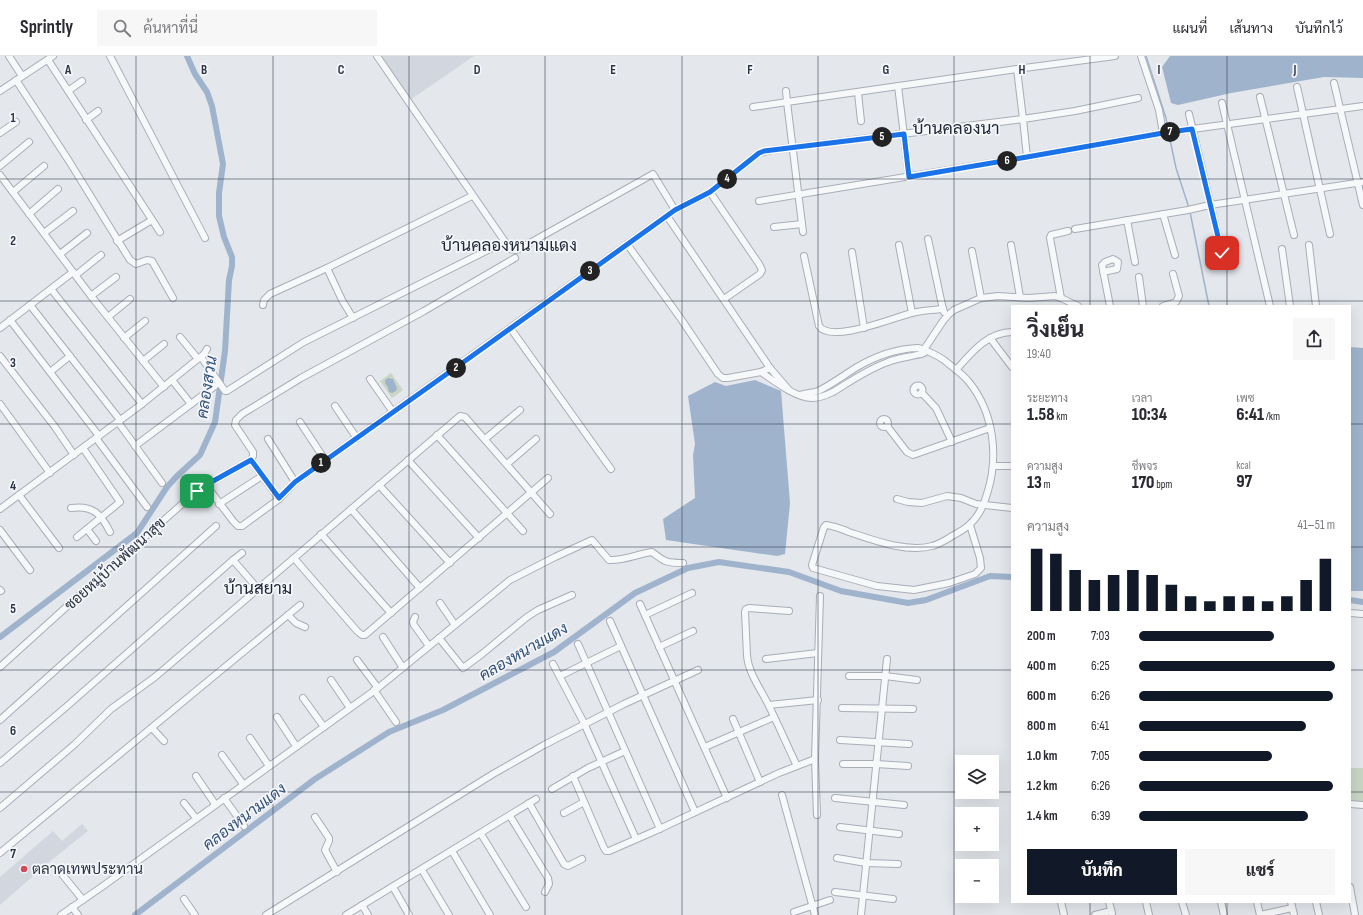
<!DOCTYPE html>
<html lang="th">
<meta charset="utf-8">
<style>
:root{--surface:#fff;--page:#f7f7f7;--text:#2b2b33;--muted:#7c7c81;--line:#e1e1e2;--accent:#111827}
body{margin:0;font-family:"Sofia Sans Condensed",Sarabun,sans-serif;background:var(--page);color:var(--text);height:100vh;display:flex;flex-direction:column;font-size:15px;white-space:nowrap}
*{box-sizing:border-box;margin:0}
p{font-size:13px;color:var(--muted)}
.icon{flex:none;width:22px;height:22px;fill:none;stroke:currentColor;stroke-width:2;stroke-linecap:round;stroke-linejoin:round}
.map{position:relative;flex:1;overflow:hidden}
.sheet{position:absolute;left:1011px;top:249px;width:340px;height:598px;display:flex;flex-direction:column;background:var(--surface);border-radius:0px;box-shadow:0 4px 16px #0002}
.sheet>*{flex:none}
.controls{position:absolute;left:955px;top:699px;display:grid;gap:8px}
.controls a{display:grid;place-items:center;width:44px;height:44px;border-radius:0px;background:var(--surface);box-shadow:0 4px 16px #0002;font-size:20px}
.pin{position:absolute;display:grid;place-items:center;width:34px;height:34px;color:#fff;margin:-17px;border-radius:8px;box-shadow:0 2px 6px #0006}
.km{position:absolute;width:20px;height:20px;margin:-10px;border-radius:50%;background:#222;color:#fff;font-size:11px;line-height:20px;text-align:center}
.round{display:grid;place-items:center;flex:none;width:42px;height:42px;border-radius:0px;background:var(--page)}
.summary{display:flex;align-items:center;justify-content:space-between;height:68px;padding:0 16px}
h1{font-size:22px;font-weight:800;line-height:30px}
.stats{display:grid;grid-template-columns:repeat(3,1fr);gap:6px;height:68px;padding:4px 16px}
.stats div{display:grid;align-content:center}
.stats b{font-size:17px;font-weight:800}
.stats small{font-size:11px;font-weight:400}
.stats p{font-size:11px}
.chart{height:112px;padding:8px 16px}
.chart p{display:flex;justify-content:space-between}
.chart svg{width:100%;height:72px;margin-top:4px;stroke:var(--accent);stroke-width:6}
.button{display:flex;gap:8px;margin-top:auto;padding:8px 16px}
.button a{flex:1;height:46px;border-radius:0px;background:var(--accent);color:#fff;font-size:16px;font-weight:800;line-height:46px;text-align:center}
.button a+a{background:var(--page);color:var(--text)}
ul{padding:0 16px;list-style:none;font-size:13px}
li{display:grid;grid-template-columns:64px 48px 1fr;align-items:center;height:30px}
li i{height:10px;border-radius:5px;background:var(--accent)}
header{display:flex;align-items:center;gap:24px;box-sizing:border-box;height:56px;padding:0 20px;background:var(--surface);border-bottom:1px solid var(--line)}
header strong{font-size:19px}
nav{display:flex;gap:22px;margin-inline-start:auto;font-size:14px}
.search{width:280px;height:36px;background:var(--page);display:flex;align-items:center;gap:10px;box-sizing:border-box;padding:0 14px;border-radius:0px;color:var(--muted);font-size:15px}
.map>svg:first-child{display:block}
</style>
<header>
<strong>Sprintly</strong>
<div class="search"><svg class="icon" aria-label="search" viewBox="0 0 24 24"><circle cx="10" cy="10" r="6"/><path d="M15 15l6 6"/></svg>ค้นหาที่นี่</div>
<nav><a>แผนที่</a><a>เส้นทาง</a><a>บันทึกไว้</a></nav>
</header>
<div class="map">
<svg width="1363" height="859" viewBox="0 0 1363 859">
<rect width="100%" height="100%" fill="#e4e7ec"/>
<g fill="#d2d6de">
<path d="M375,0H474L407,46Z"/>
<path d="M82,768L88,775L49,806L0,849V821L53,775L62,785Z"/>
</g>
<g fill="#c9d6c5">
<path d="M391,317L403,334L392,342L380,325Z"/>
<path d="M1350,712H1363V746L1350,744Z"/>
</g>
<g fill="#9fb4cc">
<path d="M1170,0H1363V22L1324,21L1231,37L1178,49L1171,47L1162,11Z"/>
<path d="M1350,291L1363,292V535H1351L1350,531Z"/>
<path d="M388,322L393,323L397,332L396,335L392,337L389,336L388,332L385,327V324Z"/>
<path d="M755,324L781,335L790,447L785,498L777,500L666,484L663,463L695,442L693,399L695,388L688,340L715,326L726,330Z"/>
</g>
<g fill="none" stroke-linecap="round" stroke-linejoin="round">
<g stroke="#9fb4cc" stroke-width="1.5">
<path d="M1146,0L1166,62L1168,75"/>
<path d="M1169,79L1176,112L1189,152"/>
<path d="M1190,156L1209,250"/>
</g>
<g stroke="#9fb4cc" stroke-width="6">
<path d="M1350,544L1363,546"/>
<path d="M0,581L137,477L167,431L177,420L200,399L215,366L225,295L229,224L232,210V201L224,181L219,160V137L223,108L212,50L207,36L195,18L187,0"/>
<path d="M135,859L315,723L389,676L443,654L554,596L635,537L688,512L719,506L789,516L841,535L908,547L926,544L990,520L1012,521"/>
</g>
<defs>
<g id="minor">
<path d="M9,0L22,20"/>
<path d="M110,0L205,182"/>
<path d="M377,0L510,193L516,194L519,193L653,118L675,154"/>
<path d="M1141,0L1159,54L1163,77"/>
<path d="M48,4L160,176"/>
<path d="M16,24L69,105L130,204L136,208L147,204L152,205L173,242"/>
<path d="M1334,27L1363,149"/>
<path d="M898,30L909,121"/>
<path d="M1297,31L1330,178"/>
<path d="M0,35L53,0"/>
<path d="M68,35L82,25"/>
<path d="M858,37L861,65"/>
<path d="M1260,41L1294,179"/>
<path d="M1222,47L1270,250"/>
<path d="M753,51L787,46L786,35"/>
<path d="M1189,58L1222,197"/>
<path d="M86,64L98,55"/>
<path d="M0,77L16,66"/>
<path d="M1027,101L1023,63L1075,55L1138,42"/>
<path d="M0,110L29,86"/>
<path d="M0,119L91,240L164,331"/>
<path d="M13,136L44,110"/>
<path d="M710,136L759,208L762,214L760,218L724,243"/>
<path d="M759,145L1027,101L1163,77L1363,50"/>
<path d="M29,158L58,133"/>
<path d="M1163,158L1175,199"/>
<path d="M667,160L770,312"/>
<path d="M1127,164L1135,206"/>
<path d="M774,171L802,168"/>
<path d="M1075,173L1188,154L1210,149L1363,126"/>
<path d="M803,176L787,46L1017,13"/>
<path d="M44,177L73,155"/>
<path d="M928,183L942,249L944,256"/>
<path d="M117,185L152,164"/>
<path d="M627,188L681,263L718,318L723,322H728L761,316L770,312L789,334"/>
<path d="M899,189L912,257"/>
<path d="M1011,189L1020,241"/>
<path d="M1309,189L1316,250"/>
<path d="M1282,193L1290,250"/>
<path d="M972,195L981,242"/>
<path d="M852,196L864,272"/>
<path d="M60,198L87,177"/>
<path d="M804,200L819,270C831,288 895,261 912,257C922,254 933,254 943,253"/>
<path d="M327,212L342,244L353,262"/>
<path d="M1103,216L1117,213L1118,206L1113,203L1105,206L1102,209L1110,250"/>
<path d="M76,219L101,199"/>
<path d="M1139,221L1143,250"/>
<path d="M51,233L142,348"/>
<path d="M91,240L116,221"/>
<path d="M1061,242L1050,182L1051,179L1068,175"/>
<path d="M30,249L120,364"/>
<path d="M263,249L264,244L270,238L327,212L472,140"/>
<path d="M1163,250L1176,246L1179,240L1173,218"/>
<path d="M108,261L130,243"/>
<path d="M10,264L99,380"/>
<path d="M0,272L73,216"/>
<path d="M511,273L611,413"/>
<path d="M180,281L198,303"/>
<path d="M124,282L145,265"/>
<path d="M990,282L1012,311"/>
<path d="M921,298L943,265L948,259L954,254L981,242L998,240L1029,242L1055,240L1061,242L1078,250"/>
<path d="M0,300L55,371L74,399"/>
<path d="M201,301L225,335H227L304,286L504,186"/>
<path d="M143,305L164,288"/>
<path d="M956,314C971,297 988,276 1012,276"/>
<path d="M50,316L70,300"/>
<path d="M761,316C774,325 796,342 812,342C820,342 827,339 833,336C851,325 868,313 888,306C899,301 912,301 924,297"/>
<path d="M370,323L393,356"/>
<path d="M172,324L191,348"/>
<circle cx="918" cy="334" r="4.5"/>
<path d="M922,337L936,352L952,386"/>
<path d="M800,339C806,337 812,337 818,335C831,329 844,319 857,311C874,301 896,293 917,292C923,292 938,300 944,304C952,311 962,317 969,326C994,357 999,401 987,438C984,449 978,461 969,469C965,473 959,476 954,479C947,483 940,488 932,490C907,497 873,484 849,476C842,473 834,470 826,469L824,471L812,509L813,512L877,530L914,534L949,527L975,518L981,512L980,502L970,469"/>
<path d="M0,348L50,417"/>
<path d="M335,350L356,381V383"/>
<circle cx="884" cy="367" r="4"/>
<path d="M118,366L162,427"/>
<path d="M300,366L325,404"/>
<path d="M887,370L907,396L913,399L990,372"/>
<path d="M437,379L523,475"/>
<path d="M96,382L147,451"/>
<path d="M268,383L295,426"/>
<path d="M485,383L520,354"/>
<path d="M135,390L215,330"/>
<path d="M251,404L253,400V396L235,369L236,364L242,358L301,322L424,255L515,202"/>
<path d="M408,404L479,482"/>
<path d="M507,408L536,383"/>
<path d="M993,410H1012"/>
<path d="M206,429L233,465L238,470H242L279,443L295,426L675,154L710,136L759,97L772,94L1023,63L1017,13L1115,0"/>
<path d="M379,429L450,507"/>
<path d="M19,439L59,492"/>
<path d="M897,443L908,446L922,447L947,440L961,442L976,448L1012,452"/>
<path d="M219,448L262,420"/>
<path d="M71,452C93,449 101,458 110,476"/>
<path d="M0,453L142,348L204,298L207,293"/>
<path d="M351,453L420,532"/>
<path d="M87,473L96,485"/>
<path d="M0,474L30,514"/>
<path d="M321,478L391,557"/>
<path d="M77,481L120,446L83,392"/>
<path d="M294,502L357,575L362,579H365L548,422"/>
<path d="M233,504L242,497"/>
<path d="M0,534L1,535"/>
<path d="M440,547L455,569"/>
<path d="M640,548L727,742"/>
<path d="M789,555L749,552L746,553L745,556L747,599C748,616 760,632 768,648C778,668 787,689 797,710"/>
<path d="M1350,557L1363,558"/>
<path d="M288,559L296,567L305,571"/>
<path d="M645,559L692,537"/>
<path d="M415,561L413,566L414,569L429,590"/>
<path d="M610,565L695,756"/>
<path d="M383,581L403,612"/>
<path d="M439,582L463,612L482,598L527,561L538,554L572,539"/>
<path d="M578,588L660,773"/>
<path d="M659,591L693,575"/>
<path d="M766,603L818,597"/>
<path d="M357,604L378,632"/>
<path d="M553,608L584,667L636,783"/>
<path d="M0,611L106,515L197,435L206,429L251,404L279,443"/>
<path d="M560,620L621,590"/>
<path d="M849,620H885L917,624"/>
<path d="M331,624L350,652"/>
<path d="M374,634L396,666"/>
<path d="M303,642L324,671"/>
<path d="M769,649L818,644"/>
<path d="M842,652L913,653"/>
<path d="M277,661L296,690"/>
<path d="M733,663L760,726"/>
<path d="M0,664L216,470"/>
<path d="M152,672L164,685"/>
<path d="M250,682L269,710"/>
<path d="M840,684L909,688"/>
<path d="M705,691L774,661"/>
<path d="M222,699L243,728"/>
<path d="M0,707L66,651L233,504L258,533"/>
<path d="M843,708H876L908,710"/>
<path d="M196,720L215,748"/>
<path d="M573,720L604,792L606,795H609L655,775L779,717L815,703"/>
<path d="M552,733L588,712L625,695"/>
<path d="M782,739L815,859"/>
<path d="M224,742L244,770"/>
<path d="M835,742L904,749"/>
<path d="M184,747L196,762"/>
<path d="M529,747L564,808L568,810L582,803"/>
<path d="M1350,748L1363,749"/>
<path d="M0,752L75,688L111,653L155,621L460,360L465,361L550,458"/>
<path d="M564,757L584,746"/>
<path d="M817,759L815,703L820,540"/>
<path d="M510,760L548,822L549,828L545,836"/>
<path d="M315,761L329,782V785L325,794L337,816"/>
<path d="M840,771L899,778"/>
<path d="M481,778L526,851"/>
<path d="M452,795L490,859"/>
<path d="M0,797L300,549"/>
<path d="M837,802L866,807L898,808"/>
<path d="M422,814L449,859"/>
<path d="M61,817L83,844"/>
<path d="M393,831L409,859"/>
<path d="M1350,831L1355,859"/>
<path d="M835,836L893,843"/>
<path d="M184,843L195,859"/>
<path d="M1061,846L1064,859"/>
<path d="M1109,846L1112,857"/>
<path d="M1146,846L1149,859"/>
<path d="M1182,846L1186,859"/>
<path d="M1221,846L1224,859"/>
<path d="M1257,846L1260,859"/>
<path d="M1291,846L1294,859"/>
<path d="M1316,846L1319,859"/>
<path d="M362,849L368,859"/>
<path d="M72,851L78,859"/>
<path d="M794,856L830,844"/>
<path d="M61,859L103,830L378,632L510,524L555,501L592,484L609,504C624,505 637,498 652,496C665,506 666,507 683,507"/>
<path d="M266,859L493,718L544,689L624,648L698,614"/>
<path d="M346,859L536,743"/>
<path d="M861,859L887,603"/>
<path d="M1095,859L1111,855"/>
<path d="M1260,859L1292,852"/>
</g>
</defs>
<use href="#minor" stroke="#a9aeb7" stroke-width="8"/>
<use href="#minor" stroke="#f7f8fa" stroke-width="6"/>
</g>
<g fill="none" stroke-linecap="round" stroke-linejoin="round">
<defs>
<path id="route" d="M197,435L206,429L251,404L279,442L295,426L472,300L675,154L710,136L759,97L764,95L904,78L909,121L1027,101L1163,77L1192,73L1222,197"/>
</defs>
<use href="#route" stroke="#fff" stroke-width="8"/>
<use href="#route" stroke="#1a73e8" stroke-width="5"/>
</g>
<path fill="none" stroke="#2b3445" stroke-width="1" stroke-opacity="0.55" d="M136,0V859M273,0V859M409,0V859M545,0V859M682,0V859M818,0V859M954,0V859M1090,0V250M1227,0V250M0,123H1363M0,245H1363M0,368H1012M1350,368H1363M0,491H1012M1350,491H1363M0,614H1012M1350,614H1363M0,736H1012M1350,736H1363M1090,846V859M1227,846V859"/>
<circle fill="#d1495b" stroke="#f4f6f9" stroke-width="1.5" cx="24" cy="813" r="4"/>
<g text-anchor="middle" stroke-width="3.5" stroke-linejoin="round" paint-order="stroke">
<g font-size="15" fill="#2b3445" stroke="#f4f6f9">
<text transform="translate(115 508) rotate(-42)" y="5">ซอยหมู่บ้านพัฒนาสุข</text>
</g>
<g font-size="15" fill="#2b3445" stroke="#f4f6f9" text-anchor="start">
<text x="32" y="818">ตลาดเทพประทาน</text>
</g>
<g font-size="16" font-style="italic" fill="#34527a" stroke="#f4f6f9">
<text transform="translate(206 331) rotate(-81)" y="6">คลองสวน</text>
<text transform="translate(523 595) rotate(-30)" y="6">คลองหนามแดง</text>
<text transform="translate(244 760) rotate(-37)" y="6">คลองหนามแดง</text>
</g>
<g font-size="17" fill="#1d2536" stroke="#f4f6f9">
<text x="956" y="78">บ้านคลองนา</text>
<text x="509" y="195">บ้านคลองหนามแดง</text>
<text x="258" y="538">บ้านสยาม</text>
</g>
</g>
<g font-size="13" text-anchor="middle" font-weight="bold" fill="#2b3445" stroke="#f4f6f9" stroke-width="3.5" stroke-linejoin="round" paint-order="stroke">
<text x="68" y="18">A</text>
<text x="204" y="18">B</text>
<text x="341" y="18">C</text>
<text x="477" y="18">D</text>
<text x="613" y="18">E</text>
<text x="750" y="18">F</text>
<text x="886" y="18">G</text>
<text x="1022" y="18">H</text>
<text x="1159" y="18">I</text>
<text x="1295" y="18">J</text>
<text x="13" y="66">1</text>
<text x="13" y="189">2</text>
<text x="13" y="311">3</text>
<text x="13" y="434">4</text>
<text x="13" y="557">5</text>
<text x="13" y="679">6</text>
<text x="13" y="802">7</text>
</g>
</svg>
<div class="controls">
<a><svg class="icon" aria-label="layers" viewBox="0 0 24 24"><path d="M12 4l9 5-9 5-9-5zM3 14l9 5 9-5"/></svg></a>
<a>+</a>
<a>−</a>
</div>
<div class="pin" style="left:197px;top:435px;background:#1e9e55"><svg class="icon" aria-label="arrive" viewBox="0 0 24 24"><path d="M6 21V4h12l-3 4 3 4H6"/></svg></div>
<div class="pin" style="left:1222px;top:197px;background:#d93025"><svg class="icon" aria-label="check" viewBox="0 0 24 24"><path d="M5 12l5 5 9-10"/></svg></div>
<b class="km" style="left:321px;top:407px">1</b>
<b class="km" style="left:456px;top:312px">2</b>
<b class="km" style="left:590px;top:215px">3</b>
<b class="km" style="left:727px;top:123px">4</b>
<b class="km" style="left:882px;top:81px">5</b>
<b class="km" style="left:1007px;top:105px">6</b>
<b class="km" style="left:1170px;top:76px">7</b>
<section class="sheet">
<div class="summary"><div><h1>วิ่งเย็น</h1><p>19:40</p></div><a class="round"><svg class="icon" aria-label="share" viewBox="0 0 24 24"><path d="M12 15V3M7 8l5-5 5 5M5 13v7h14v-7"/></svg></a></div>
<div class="stats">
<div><p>ระยะทาง</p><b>1.58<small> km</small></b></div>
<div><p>เวลา</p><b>10:34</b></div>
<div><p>เพซ</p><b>6:41<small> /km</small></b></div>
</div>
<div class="stats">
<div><p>ความสูง</p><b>13<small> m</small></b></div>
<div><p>ชีพจร</p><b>170<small> bpm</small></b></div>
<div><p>kcal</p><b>97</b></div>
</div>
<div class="chart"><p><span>ความสูง</span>41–51 m</p>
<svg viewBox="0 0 160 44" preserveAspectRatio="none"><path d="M5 44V6M15 44V9M25 44V19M35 44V25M45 44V22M55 44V19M65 44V22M75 44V28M85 44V35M95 44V38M105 44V35M115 44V35M125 44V38M135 44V35M145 44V25M155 44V12"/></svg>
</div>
<ul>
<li><b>200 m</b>7:03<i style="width:69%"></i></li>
<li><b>400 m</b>6:25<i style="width:100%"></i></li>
<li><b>600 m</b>6:26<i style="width:99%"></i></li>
<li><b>800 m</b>6:41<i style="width:85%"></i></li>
<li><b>1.0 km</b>7:05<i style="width:68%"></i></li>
<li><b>1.2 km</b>6:26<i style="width:99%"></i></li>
<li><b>1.4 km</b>6:39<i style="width:86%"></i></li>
</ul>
<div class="button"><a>บันทึก</a><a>แชร์</a></div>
</section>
</div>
